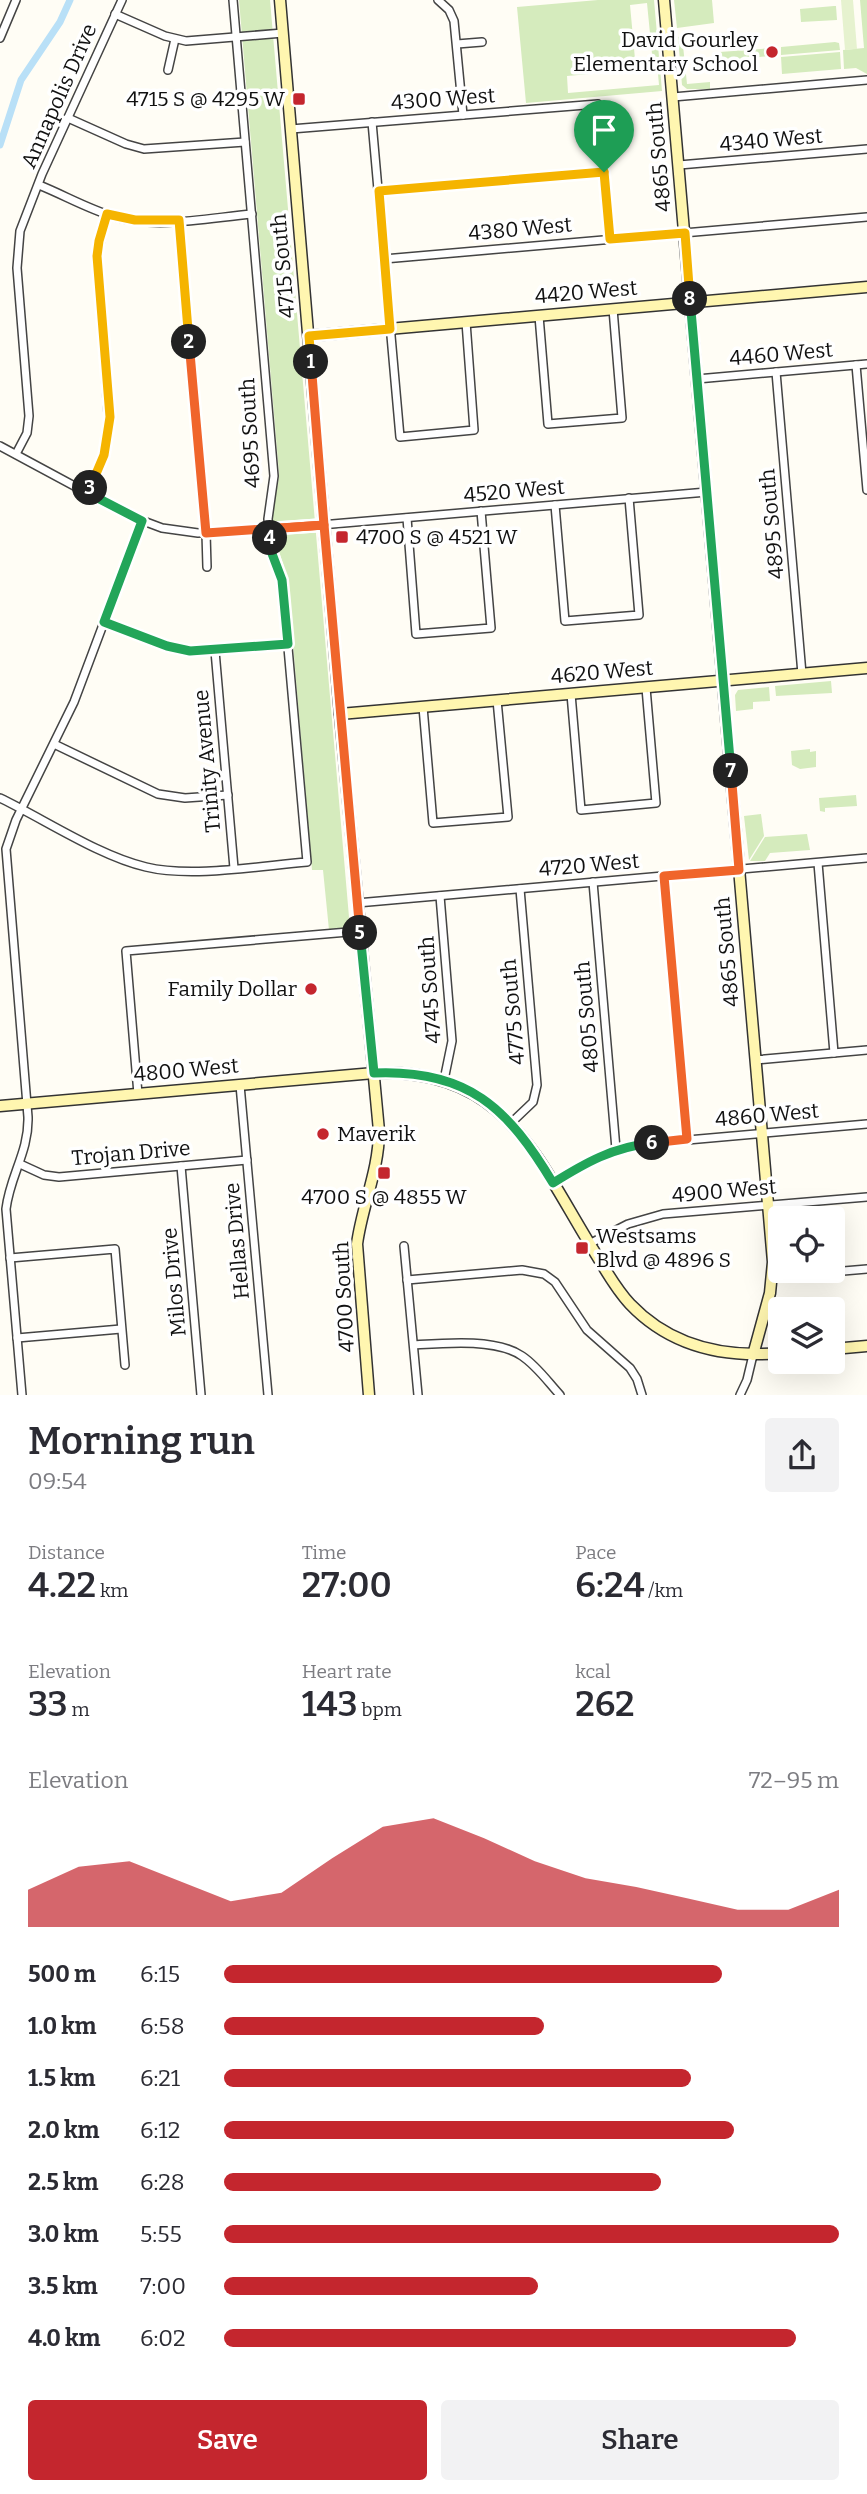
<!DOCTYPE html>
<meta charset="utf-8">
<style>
:root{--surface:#fff;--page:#f2f2f3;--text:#2b2b33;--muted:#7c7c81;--accent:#c4262e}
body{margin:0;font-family:Bitter,serif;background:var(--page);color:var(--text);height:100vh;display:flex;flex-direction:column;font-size:26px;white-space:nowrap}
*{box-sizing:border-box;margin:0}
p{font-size:23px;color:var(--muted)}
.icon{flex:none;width:38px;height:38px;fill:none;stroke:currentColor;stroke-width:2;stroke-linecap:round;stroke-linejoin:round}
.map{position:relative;height:1395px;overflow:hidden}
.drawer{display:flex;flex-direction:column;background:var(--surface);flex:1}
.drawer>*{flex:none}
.controls{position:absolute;left:768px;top:1206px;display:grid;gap:14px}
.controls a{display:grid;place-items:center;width:77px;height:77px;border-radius:7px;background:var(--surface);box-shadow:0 7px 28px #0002;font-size:35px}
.pin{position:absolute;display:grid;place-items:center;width:60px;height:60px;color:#fff;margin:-72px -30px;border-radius:50% 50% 50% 0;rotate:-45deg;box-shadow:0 0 7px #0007}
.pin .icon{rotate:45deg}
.km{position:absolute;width:35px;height:35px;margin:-18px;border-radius:50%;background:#222;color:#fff;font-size:19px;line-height:35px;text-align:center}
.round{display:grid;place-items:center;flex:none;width:74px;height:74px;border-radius:7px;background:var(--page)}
.head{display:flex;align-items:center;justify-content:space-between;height:119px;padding:0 28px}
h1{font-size:38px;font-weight:600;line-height:52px}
.metrics{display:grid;grid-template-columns:repeat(3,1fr);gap:10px;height:119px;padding:7px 28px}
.metrics div{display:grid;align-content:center}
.metrics b{font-size:35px;font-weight:600}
.metrics small{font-size:19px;font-weight:400}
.metrics p{font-size:19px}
.chart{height:196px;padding:14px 28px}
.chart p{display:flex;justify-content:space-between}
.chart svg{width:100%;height:126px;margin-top:7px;fill:var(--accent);opacity:.7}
.action{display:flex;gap:14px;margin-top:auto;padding:14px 28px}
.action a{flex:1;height:80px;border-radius:7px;background:var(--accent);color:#fff;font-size:28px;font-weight:600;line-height:80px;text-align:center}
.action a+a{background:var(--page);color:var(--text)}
ul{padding:0 28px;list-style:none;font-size:23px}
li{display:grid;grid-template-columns:112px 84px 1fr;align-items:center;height:52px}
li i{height:18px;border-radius:9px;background:var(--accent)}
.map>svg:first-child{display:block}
</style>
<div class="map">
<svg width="867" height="1395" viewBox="0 0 867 1395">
<rect width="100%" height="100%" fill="#fffdf5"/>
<g fill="#d5ebbd" fill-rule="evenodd">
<path d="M239,0H270L349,917L347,925L340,929L329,930L323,870H312L288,585C284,559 272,541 273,513C273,499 279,487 279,473Z"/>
<path d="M598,0H654L662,91L526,103L517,7ZM647,3L654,74H658L659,85L568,93L567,76L636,70L630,5Z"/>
<path d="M674,0H712L714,23L677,28Z"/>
<path d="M860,0H867V74L856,68L844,69L843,50L864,48Z"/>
<path d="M834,6H836L837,20L801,22L800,9Z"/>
<path d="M682,36L687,84L710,82V89H687L682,85L678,37Z"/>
<path d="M835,42L839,43L840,50L781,55V47Z"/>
<path d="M773,48L769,56L720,61V52Z"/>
<path d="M840,52L841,69L782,74L781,57Z"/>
<path d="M831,681L832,693L776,696L775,686Z"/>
<path d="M769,687L770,701L753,702V709L736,711L735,695L738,690Z"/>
<path d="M810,749V752L816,751V767L800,769L792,765L791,751Z"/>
<path d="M856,795L857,806L825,808V812L820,811L819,798Z"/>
<path d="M761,814L764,836L749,860L744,816Z"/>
<path d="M807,834L810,850L770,853L765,861H750L765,837Z"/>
</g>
<path fill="#e6f2cf" d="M841,0H853L857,49L845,50Z"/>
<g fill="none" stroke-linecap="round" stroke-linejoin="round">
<path stroke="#b9e0f7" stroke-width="7" d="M0,145L21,80L60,22L70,0"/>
<defs>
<g id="street">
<path d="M438,0L449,10L454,21L463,115"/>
<path d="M115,14L165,36L186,41L283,33"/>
<path d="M0,38L16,0"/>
<path d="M457,44L482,42"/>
<path d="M168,70L175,39"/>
<path d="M673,97L867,80"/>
<path d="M68,118L126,144L144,149L245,142"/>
<path d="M372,122L400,437L474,430L466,322"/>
<path d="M291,129L598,104L610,239"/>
<path d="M679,165L867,149"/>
<path d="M39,185C64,195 88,209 115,217C158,229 208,218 252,214"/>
<path d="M378,191L604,171"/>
<path d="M179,220L206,533L207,567"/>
<path d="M384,259L867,217"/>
<path d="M539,316L548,424L622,418L613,309"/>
<path d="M856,365L867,490"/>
<path d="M776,372L802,674"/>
<path d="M697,379L867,364"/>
<path d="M0,446L130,516L162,528L198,533L309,526L707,492"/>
<path d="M16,454L27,433L29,416L17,268L20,231L42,174L122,0"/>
<path d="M87,493L104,455L109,427L97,256L107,214"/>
<path d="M555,505L565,621L639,615L629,498"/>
<path d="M407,518L416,634L491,628L481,511"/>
<path d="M104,622L167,646L190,651L288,644"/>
<path d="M215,651L234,868"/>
<path d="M571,694L581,810L656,803L646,688"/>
<path d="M423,707L433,823L508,817L497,700"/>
<path d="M54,744L158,794L185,798L228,795"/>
<path d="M0,798C44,819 99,856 146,867C191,878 259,866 307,862L282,580L271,551L268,519L274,476L233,0"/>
<path d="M818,863L834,1053"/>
<path d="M665,876L687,1139"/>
<path d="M593,882L616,1149"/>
<path d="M440,896L452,1041L444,1080"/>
<path d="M357,903L867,858"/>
<path d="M755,1060L867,1050"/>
<path d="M240,1085L268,1395"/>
<path d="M138,1094L126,951L360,931"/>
<path d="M511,1123L533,1102L537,1085L520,889"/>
<path d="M20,1164L44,1175L59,1177L247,1160"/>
<path d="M181,1166L201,1395"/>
<path d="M553,1183L599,1156L631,1145L867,1124"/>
<path d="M589,1244L628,1224L663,1214L867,1197"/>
<path d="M404,1246L418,1395"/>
<path d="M10,1258L115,1249L125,1365"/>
<path d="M773,1277L867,1269"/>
<path d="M407,1280L522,1270L544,1274L555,1282L587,1330L630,1368L637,1379L642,1395"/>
<path d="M17,1338L121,1329"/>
<path d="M414,1345C444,1343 496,1338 522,1356C537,1366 548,1382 560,1395"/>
<path d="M22,1395L6,1209C10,1175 29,1152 28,1117L6,849L16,820L74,702L142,521"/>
<path d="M740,1395L747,1380L753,1355"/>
</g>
<g id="secondary">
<path d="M280,0L340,714L379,1131C379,1170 362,1206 357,1244L369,1395"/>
<path d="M664,0L773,1262L770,1293L753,1355"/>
<path d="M309,336L867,287"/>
<path d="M340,714L867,668"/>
<path d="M0,1106L374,1073C506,1068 535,1156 594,1251C605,1269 615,1288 630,1304C670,1346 724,1358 780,1353"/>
<path d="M833,1349L867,1346"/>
</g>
</defs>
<use href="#street" stroke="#444" stroke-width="10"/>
<use href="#secondary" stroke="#333" stroke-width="13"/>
<use href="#street" stroke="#fff" stroke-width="7"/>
<use href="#secondary" stroke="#fff6b0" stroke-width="10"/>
</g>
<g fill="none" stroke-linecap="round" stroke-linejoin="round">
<defs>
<path id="split-1" d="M311,362L309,336L390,329L379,191L604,172"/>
<path id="split-2" d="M189,342L206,533L324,525L311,362"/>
<path id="split-3" d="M90,488L104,455L110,417L97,256L99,241L107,214L135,220H179L189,342"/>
<path id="split-4" d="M90,488L88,493L142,521L104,622L167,646L190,651L288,644L282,580L271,551L270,538"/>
<path id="split-5" d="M270,538L269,529L324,525L360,933"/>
<path id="split-6" d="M360,933L374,1073C468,1069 508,1108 553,1183C585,1163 613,1147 652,1143"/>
<path id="split-7" d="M652,1143L687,1139L664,876L739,870L731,771"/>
<path id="split-8" d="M690,299L731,771"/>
<path id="split-9" d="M604,172L610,239L685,233L690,299"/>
</defs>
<use href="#split-1" stroke="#fff" stroke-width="14"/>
<use href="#split-2" stroke="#fff" stroke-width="14"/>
<use href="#split-3" stroke="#fff" stroke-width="14"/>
<use href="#split-4" stroke="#fff" stroke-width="14"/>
<use href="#split-5" stroke="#fff" stroke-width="14"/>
<use href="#split-6" stroke="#fff" stroke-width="14"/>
<use href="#split-7" stroke="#fff" stroke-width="14"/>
<use href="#split-8" stroke="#fff" stroke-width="14"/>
<use href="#split-9" stroke="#fff" stroke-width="14"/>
<use href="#split-1" stroke="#f5b400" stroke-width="9"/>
<use href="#split-2" stroke="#f0652b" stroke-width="9"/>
<use href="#split-3" stroke="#f5b400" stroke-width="9"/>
<use href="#split-4" stroke="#22a559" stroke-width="9"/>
<use href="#split-5" stroke="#f0652b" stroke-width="9"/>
<use href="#split-6" stroke="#22a559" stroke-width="9"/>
<use href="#split-7" stroke="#f0652b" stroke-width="9"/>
<use href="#split-8" stroke="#22a559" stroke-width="9"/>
<use href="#split-9" stroke="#f5b400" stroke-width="9"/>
</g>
<g fill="#c4262e" stroke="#fff" stroke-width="2.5">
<circle cx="772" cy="52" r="7"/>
<rect x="292" y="92" width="14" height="14" rx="3.5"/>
<rect x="335" y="530" width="14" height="14" rx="3.5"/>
<circle cx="311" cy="989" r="7"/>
<circle cx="323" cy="1134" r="7"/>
<rect x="377" y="1166" width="14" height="14" rx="3.5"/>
<rect x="575" y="1241" width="14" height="14" rx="3.5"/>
</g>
<g text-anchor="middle" stroke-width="7" stroke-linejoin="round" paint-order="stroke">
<g font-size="21" fill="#111" stroke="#fff" text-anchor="end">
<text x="758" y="47">David Gourley<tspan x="758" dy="24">Elementary School</tspan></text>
<text x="285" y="106">4715 S @ 4295 W</text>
<text x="356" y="544" text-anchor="start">4700 S @ 4521 W</text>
<text x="297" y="996">Family Dollar</text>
<text x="337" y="1141" text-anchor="start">Maverik</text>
<text x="384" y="1204" text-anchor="middle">4700 S @ 4855 W</text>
<text x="596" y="1243" text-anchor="start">Westsams<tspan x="596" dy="24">Blvd @ 4896 S</tspan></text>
</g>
<g font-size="21" fill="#111" stroke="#fff">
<text transform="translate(59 96) rotate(-66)" y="7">Annapolis Drive</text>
<text transform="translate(443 99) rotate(-4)" y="7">4300 West</text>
<text transform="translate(771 140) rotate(-5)" y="7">4340 West</text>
<text transform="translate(659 157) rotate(-95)" y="7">4865 South</text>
<text transform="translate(520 229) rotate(-5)" y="7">4380 West</text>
<text transform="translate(283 266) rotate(-95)" y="7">4715 South</text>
<text transform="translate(586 292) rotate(-5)" y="7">4420 West</text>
<text transform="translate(781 354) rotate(-5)" y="7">4460 West</text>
<text transform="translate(250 433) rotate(-93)" y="7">4695 South</text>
<text transform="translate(514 491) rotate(-5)" y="7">4520 West</text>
<text transform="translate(772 524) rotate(-95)" y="7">4895 South</text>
<text transform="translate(602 672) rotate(-5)" y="7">4620 West</text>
<text transform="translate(207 761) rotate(-95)" y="7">Trinity Avenue</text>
<text transform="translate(589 865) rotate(-5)" y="7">4720 West</text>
<text transform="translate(727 952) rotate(-95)" y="7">4865 South</text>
<text transform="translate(430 990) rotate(-94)" y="7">4745 South</text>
<text transform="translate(513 1012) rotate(-95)" y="7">4775 South</text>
<text transform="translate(587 1017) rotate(-95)" y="7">4805 South</text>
<text transform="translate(186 1070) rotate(-5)" y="7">4800 West</text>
<text transform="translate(767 1115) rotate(-5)" y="7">4860 West</text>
<text transform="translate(131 1153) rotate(-5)" y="7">Trojan Drive</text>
<text transform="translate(724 1191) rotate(-5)" y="7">4900 West</text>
<text transform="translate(237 1241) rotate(-95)" y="7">Hellas Drive</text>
<text transform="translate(174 1282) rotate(-95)" y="7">Milos Drive</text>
<text transform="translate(344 1297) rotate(-93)" y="7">4700 South</text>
</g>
</g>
</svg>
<div class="controls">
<a><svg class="icon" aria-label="locate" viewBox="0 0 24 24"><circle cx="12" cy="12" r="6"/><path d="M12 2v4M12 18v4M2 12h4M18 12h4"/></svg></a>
<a><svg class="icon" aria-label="layers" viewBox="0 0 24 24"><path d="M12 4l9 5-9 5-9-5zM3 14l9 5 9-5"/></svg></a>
</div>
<div class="pin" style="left:604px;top:172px;background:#1e9e55"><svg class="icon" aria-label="arrive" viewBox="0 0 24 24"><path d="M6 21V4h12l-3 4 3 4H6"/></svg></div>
<b class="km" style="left:311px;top:362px">1</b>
<b class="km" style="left:189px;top:342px">2</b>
<b class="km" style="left:90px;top:488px">3</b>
<b class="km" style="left:270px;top:538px">4</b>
<b class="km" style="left:360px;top:933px">5</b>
<b class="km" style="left:652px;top:1143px">6</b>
<b class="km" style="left:731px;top:771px">7</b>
<b class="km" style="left:690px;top:299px">8</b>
</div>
<section class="drawer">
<div class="head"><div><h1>Morning run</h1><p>09:54</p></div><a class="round"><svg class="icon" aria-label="share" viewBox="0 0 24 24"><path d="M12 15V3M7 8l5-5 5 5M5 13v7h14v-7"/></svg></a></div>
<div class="metrics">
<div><p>Distance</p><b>4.22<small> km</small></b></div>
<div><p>Time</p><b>27:00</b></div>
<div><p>Pace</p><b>6:24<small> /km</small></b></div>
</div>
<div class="metrics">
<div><p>Elevation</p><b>33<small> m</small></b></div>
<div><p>Heart rate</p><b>143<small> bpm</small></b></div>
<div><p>kcal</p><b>262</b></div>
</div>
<div class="chart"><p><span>Elevation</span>72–95 m</p>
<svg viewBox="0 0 160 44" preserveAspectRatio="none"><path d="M0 44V31L10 23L20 21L30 28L40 35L50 32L60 20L70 9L80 6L90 13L100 21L110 27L120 30L130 34L140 38L150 38L160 31V44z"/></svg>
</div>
<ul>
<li><b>500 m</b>6:15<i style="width:81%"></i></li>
<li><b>1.0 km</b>6:58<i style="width:52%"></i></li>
<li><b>1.5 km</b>6:21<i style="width:76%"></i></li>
<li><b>2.0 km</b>6:12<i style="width:83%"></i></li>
<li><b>2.5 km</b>6:28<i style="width:71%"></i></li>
<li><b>3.0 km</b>5:55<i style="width:100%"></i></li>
<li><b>3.5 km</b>7:00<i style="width:51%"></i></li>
<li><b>4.0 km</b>6:02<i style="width:93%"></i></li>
</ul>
<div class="action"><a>Save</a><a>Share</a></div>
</section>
